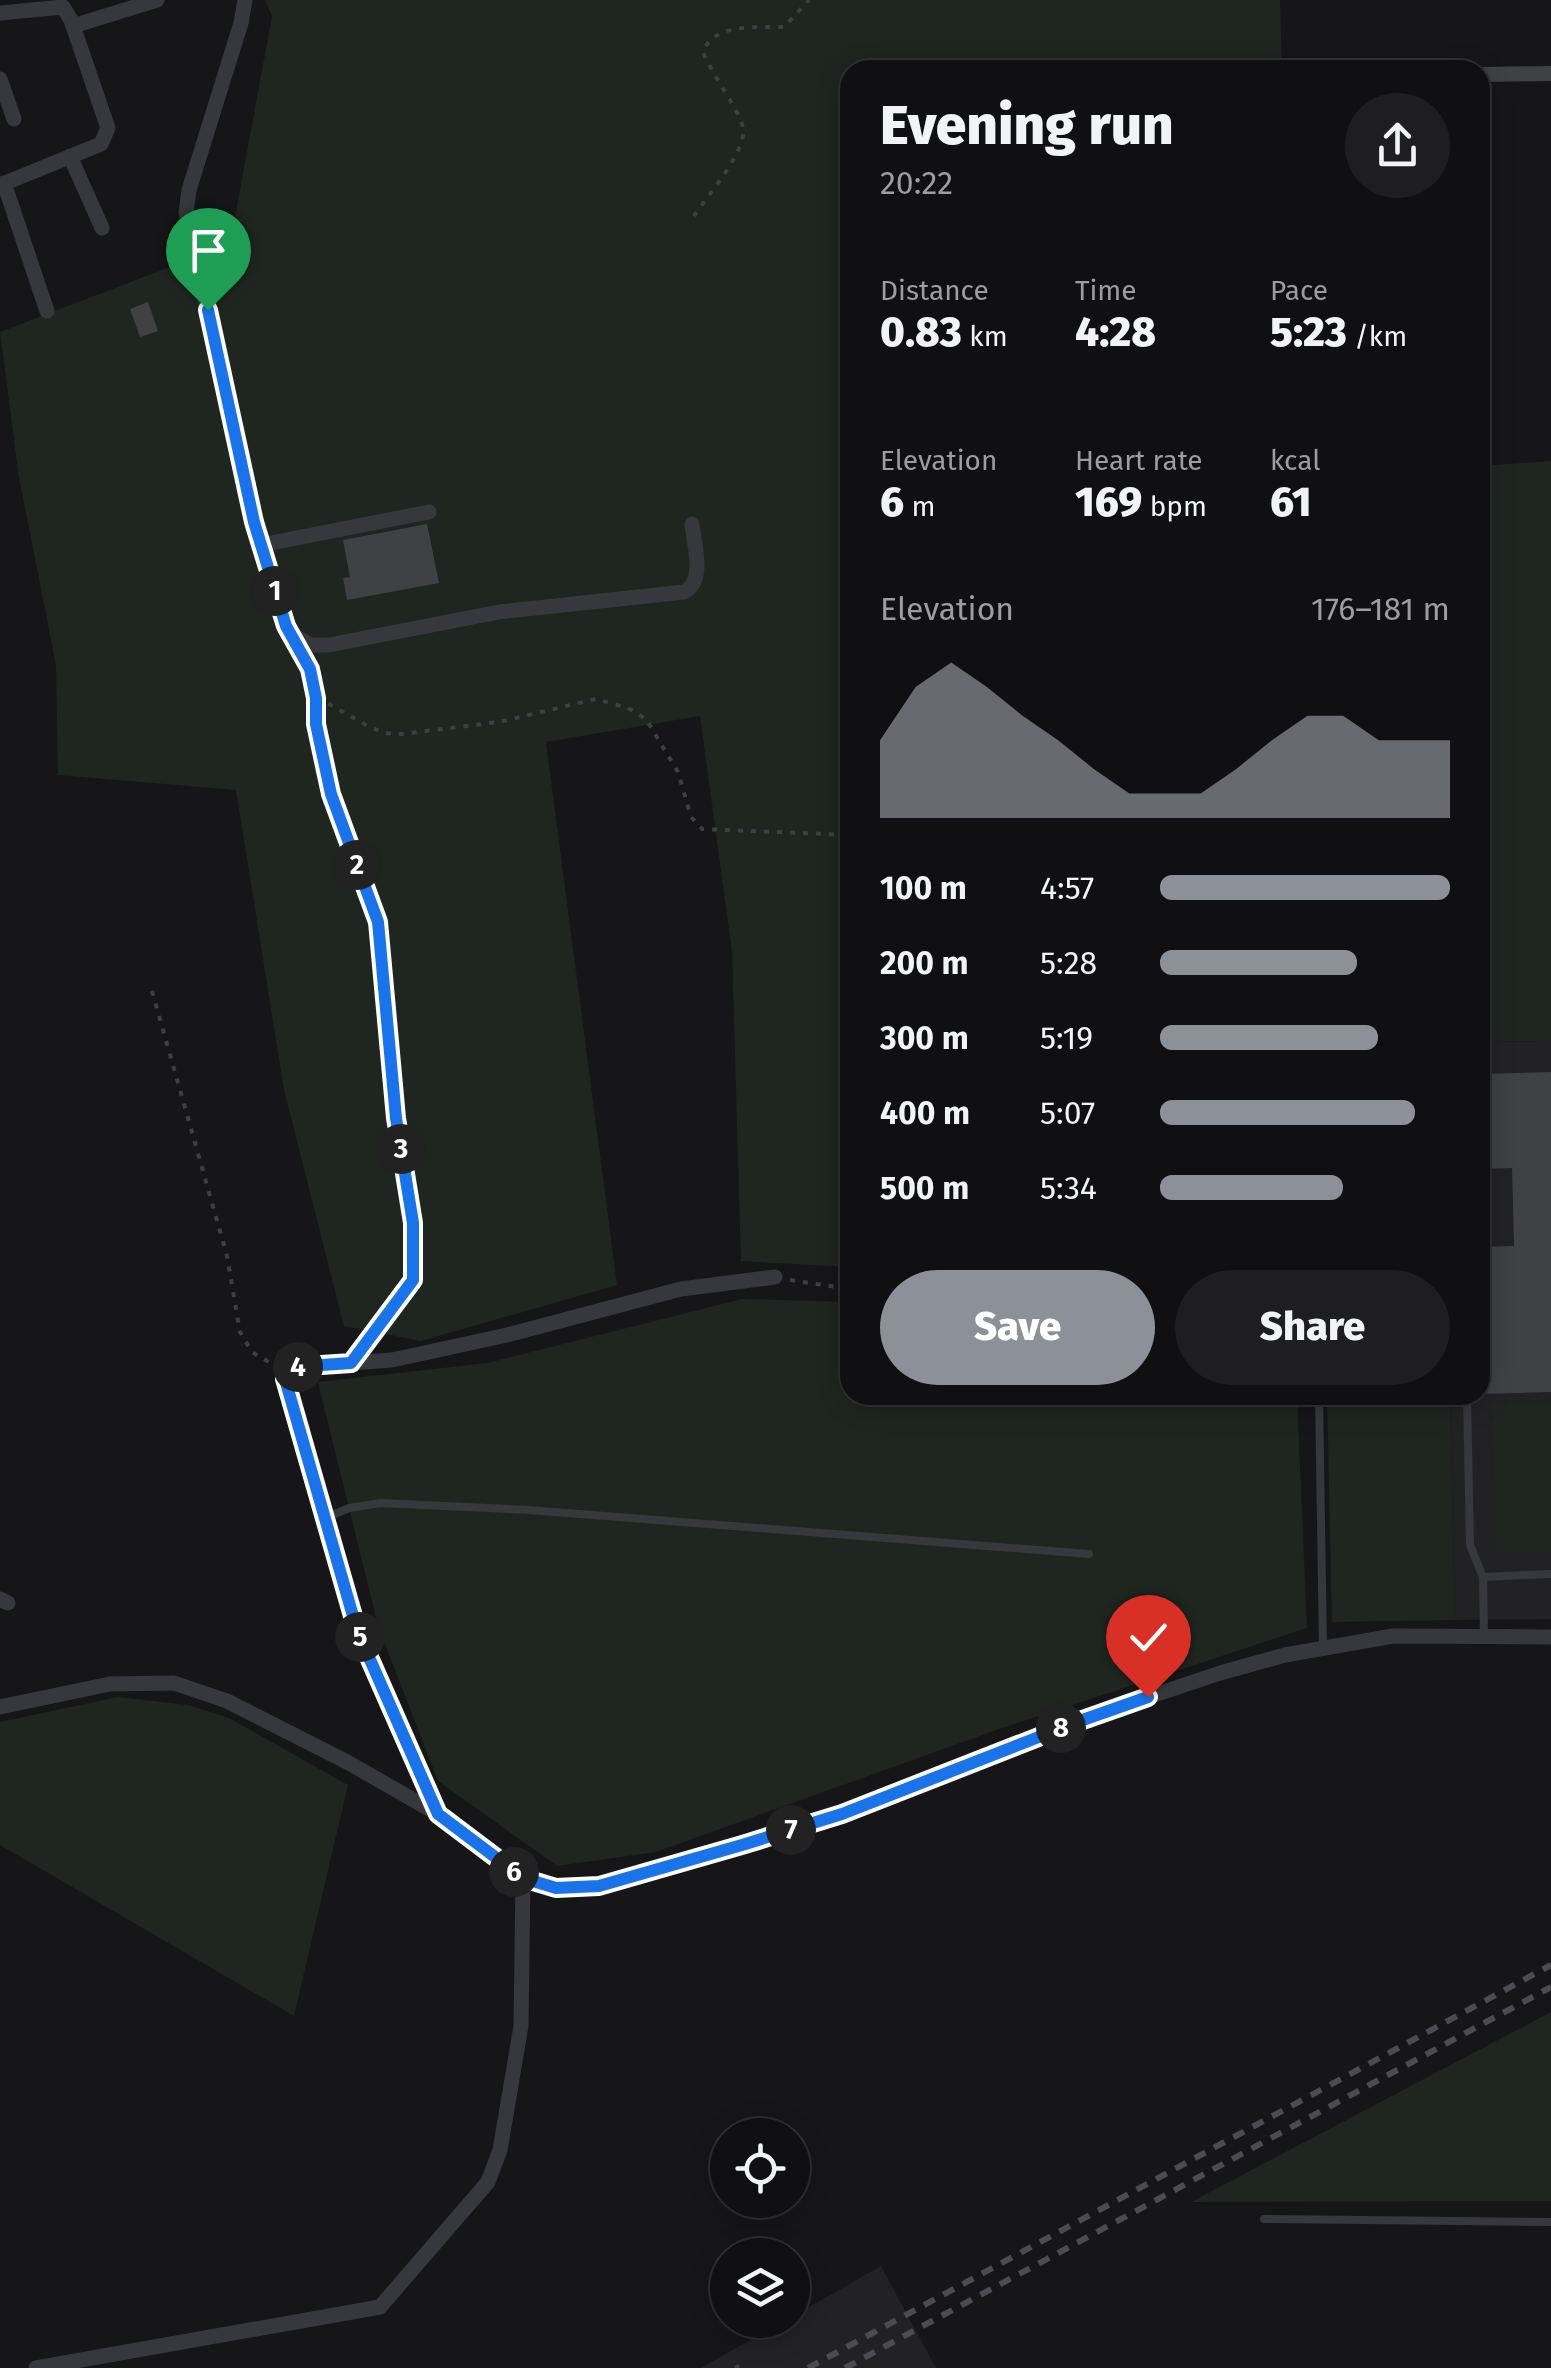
<!DOCTYPE html>
<meta charset="utf-8">
<style>
:root{--surface:#101012;--page:#1e1e20;--text:#f1f3f6;--muted:#9c9d9f;--line:#303032;--accent:#8c9099}
body{margin:0;font-family:"Fira Sans",sans-serif;background:var(--page);color:var(--text);height:100vh;display:flex;flex-direction:column;font-size:38px;white-space:nowrap}
*{box-sizing:border-box;margin:0}
p{font-size:32px;color:var(--muted)}
.icon{flex:none;width:55px;height:55px;fill:none;stroke:currentColor;stroke-width:2;stroke-linecap:round;stroke-linejoin:round}
.map{position:relative;flex:1;overflow:hidden}
.sheet{position:absolute;left:840px;top:60px;width:650px;height:1345px;display:flex;flex-direction:column;background:var(--surface);border-radius:30px;box-shadow:0 5px 25px #0003,0 0 0 2px var(--line)}
.sheet>*{flex:none}
.controls{position:absolute;left:710px;top:2118px;display:grid;gap:20px}
.controls a{display:grid;place-items:center;width:100px;height:100px;border-radius:50%;background:var(--surface);box-shadow:0 5px 25px #0003,0 0 0 2px var(--line);font-size:50px}
.pin{position:absolute;display:grid;place-items:center;width:85px;height:85px;color:#fff;margin:-102px -42px;border-radius:50% 50% 50% 0;rotate:-45deg;box-shadow:0 0 10px #0007}
.pin .icon{rotate:45deg}
.km{position:absolute;width:50px;height:50px;margin:-25px;border-radius:50%;background:#222;color:#fff;font-size:28px;line-height:50px;text-align:center}
.round{display:grid;place-items:center;flex:none;width:105px;height:105px;border-radius:52px;background:var(--page)}
.summary{display:flex;align-items:center;justify-content:space-between;height:170px;padding:0 40px}
h1{font-size:55px;font-weight:800;line-height:75px}
.metrics{display:grid;grid-template-columns:repeat(3,1fr);gap:15px;height:170px;padding:10px 40px}
.metrics div{display:grid;align-content:center}
.metrics b{font-size:42px;font-weight:800}
.metrics small{font-size:28px;font-weight:400}
.metrics p{font-size:28px}
.chart{height:280px;padding:20px 40px}
.chart p{display:flex;justify-content:space-between}
.chart svg{width:100%;height:180px;margin-top:10px;fill:var(--accent);opacity:.7}
.cta{display:flex;gap:20px;margin-top:auto;padding:20px 40px}
.cta a{flex:1;height:115px;border-radius:60px;background:var(--accent);color:#fff;font-size:40px;font-weight:800;line-height:115px;text-align:center}
.cta a+a{background:var(--page);color:var(--text)}
ul{padding:0 40px;list-style:none;font-size:32px}
li{display:grid;grid-template-columns:160px 120px 1fr;align-items:center;height:75px}
li i{height:25px;border-radius:12px;background:var(--accent)}
.map>svg:first-child{display:block}
</style>
<div class="map">
<svg width="1551" height="2368" viewBox="0 0 1551 2368">
<rect width="100%" height="100%" fill="#161618"/>
<g fill="#222225">
<path d="M1551,1041V1619L1455,1620L1450,1395H1480V1042Z"/>
<path d="M881,2266L936,2368H701L785,2320H792L793,2316Z"/>
</g>
<g fill="#1e261f">
<path d="M265,0H1280L1282,70H850V1267L741,1261L732,952L700,716L546,742L617,1285L421,1341L344,1326L284,1090L236,790L58,775L56,665L19,478L0,332L230,244L272,16Z"/>
<path d="M1551,461V1041L1480,1042V466Z"/>
<path d="M742,1299L850,1302V1395H1297L1307,1628L1002,1728L656,1852L557,1866L438,1781L378,1626L318,1382L487,1363Z"/>
<path d="M1327,1395H1450L1455,1620L1332,1622Z"/>
<path d="M1551,1403V1551L1496,1552L1492,1404Z"/>
<path d="M118,1697L188,1705L229,1718L348,1785L294,2016L0,1845V1722Z"/>
<path d="M1551,2012V2201L1191,2202Z"/>
</g>
<g fill="#404145">
<path d="M1551,66V81L1480,82V67Z"/>
<path d="M148,302L158,331L140,337L130,309Z"/>
<path d="M427,524L439,583L347,600L343,578L350,577L343,540Z"/>
<path d="M1551,1072V1392L1480,1394V1247L1514,1246L1512,1168L1480,1169V1074Z"/>
</g>
<g fill="none" stroke-linecap="round" stroke-linejoin="round">
<g stroke="#3d3f44" stroke-width="4" stroke-dasharray="5 8" stroke-linecap="butt">
<path d="M694,216C706,198 748,149 743,128C740,111 711,73 703,52C714,22 758,28 784,27L809,0"/>
<path d="M306,662L317,697V724L331,794L378,922L396,1118L413,1223V1280L366,1343"/>
<path d="M317,697L366,725L384,733L402,734L499,722L596,699L628,708L646,719L678,772L691,817L702,829L850,835"/>
<path d="M152,991L227,1256L240,1332L252,1352L272,1364"/>
<path d="M790,1280L850,1289"/>
<path d="M735,2368L746,2361"/>
</g>
<g stroke="#37383d" stroke-width="8">
<path d="M1319,1395L1323,1648"/>
<path d="M1467,1395L1470,1545L1483,1577L1484,1636"/>
<path d="M328,1517L349,1508L381,1503L529,1510L1089,1554"/>
<path d="M1483,1577L1551,1574"/>
<path d="M1264,2219L1551,2222"/>
</g>
<g stroke="#37383d" stroke-width="15">
<path d="M245,0L241,23L189,190L186,213L254,523L291,634L311,645H329L499,612L684,592C706,580 694,546 692,524"/>
<path d="M0,13L63,7L71,20L108,128L101,144L0,185"/>
<path d="M73,26L157,0"/>
<path d="M0,79L14,119"/>
<path d="M70,156L102,228"/>
<path d="M4,183L47,311"/>
<path d="M261,545L429,512"/>
<path d="M0,1599L8,1603"/>
<path d="M0,1707L110,1684L174,1683L227,1701L349,1763L438,1814L523,1878L555,1888L599,1886L842,1814L1077,1721L1220,1673L1285,1655L1393,1636L1551,1637"/>
<path d="M438,1814L357,1630L286,1372L292,1367L392,1360L507,1335L681,1289L775,1277"/>
<path d="M36,2368L380,2307L488,2182L500,2150L521,2026L523,1878"/>
</g>
<g stroke="#4a4c52" stroke-width="6" stroke-dasharray="12 10" stroke-linecap="butt">
<path d="M808,2368L1551,1965"/>
<path d="M845,2368L1551,1987"/>
</g>
</g>
<g fill="none" stroke-linecap="round" stroke-linejoin="round">
<defs>
<path id="route" d="M208,310L254,522L286,626L310,669L316,698V724L331,794L378,922L396,1118L413,1223V1280L351,1363L292,1367L286,1372L285,1379L357,1630L438,1814L523,1878L556,1888L599,1886L742,1845L842,1814L1077,1722L1148,1697"/>
</defs>
<use href="#route" stroke="#fff" stroke-width="20"/>
<use href="#route" stroke="#1a73e8" stroke-width="12"/>
</g>
</svg>
<div class="controls">
<a><svg class="icon" aria-label="locate" viewBox="0 0 24 24"><circle cx="12" cy="12" r="6"/><path d="M12 2v4M12 18v4M2 12h4M18 12h4"/></svg></a>
<a><svg class="icon" aria-label="layers" viewBox="0 0 24 24"><path d="M12 4l9 5-9 5-9-5zM3 14l9 5 9-5"/></svg></a>
</div>
<div class="pin" style="left:208px;top:310px;background:#1e9e55"><svg class="icon" aria-label="arrive" viewBox="0 0 24 24"><path d="M6 21V4h12l-3 4 3 4H6"/></svg></div>
<div class="pin" style="left:1148px;top:1697px;background:#d93025"><svg class="icon" aria-label="check" viewBox="0 0 24 24"><path d="M5 12l5 5 9-10"/></svg></div>
<b class="km" style="left:275px;top:591px">1</b>
<b class="km" style="left:357px;top:865px">2</b>
<b class="km" style="left:401px;top:1149px">3</b>
<b class="km" style="left:298px;top:1367px">4</b>
<b class="km" style="left:360px;top:1637px">5</b>
<b class="km" style="left:514px;top:1872px">6</b>
<b class="km" style="left:791px;top:1830px">7</b>
<b class="km" style="left:1061px;top:1728px">8</b>
<section class="sheet">
<div class="summary"><div><h1>Evening run</h1><p>20:22</p></div><a class="round"><svg class="icon" aria-label="share" viewBox="0 0 24 24"><path d="M12 15V3M7 8l5-5 5 5M5 13v7h14v-7"/></svg></a></div>
<div class="metrics">
<div><p>Distance</p><b>0.83<small> km</small></b></div>
<div><p>Time</p><b>4:28</b></div>
<div><p>Pace</p><b>5:23<small> /km</small></b></div>
</div>
<div class="metrics">
<div><p>Elevation</p><b>6<small> m</small></b></div>
<div><p>Heart rate</p><b>169<small> bpm</small></b></div>
<div><p>kcal</p><b>61</b></div>
</div>
<div class="chart"><p><span>Elevation</span>176–181 m</p>
<svg viewBox="0 0 160 44" preserveAspectRatio="none"><path d="M0 44V25L10 12L20 6L30 12L40 19L50 25L60 32L70 38L80 38L90 38L100 32L110 25L120 19L130 19L140 25L150 25L160 25V44z"/></svg>
</div>
<ul>
<li><b>100 m</b>4:57<i style="width:100%"></i></li>
<li><b>200 m</b>5:28<i style="width:68%"></i></li>
<li><b>300 m</b>5:19<i style="width:75%"></i></li>
<li><b>400 m</b>5:07<i style="width:88%"></i></li>
<li><b>500 m</b>5:34<i style="width:63%"></i></li>
</ul>
<div class="cta"><a>Save</a><a>Share</a></div>
</section>
</div>
